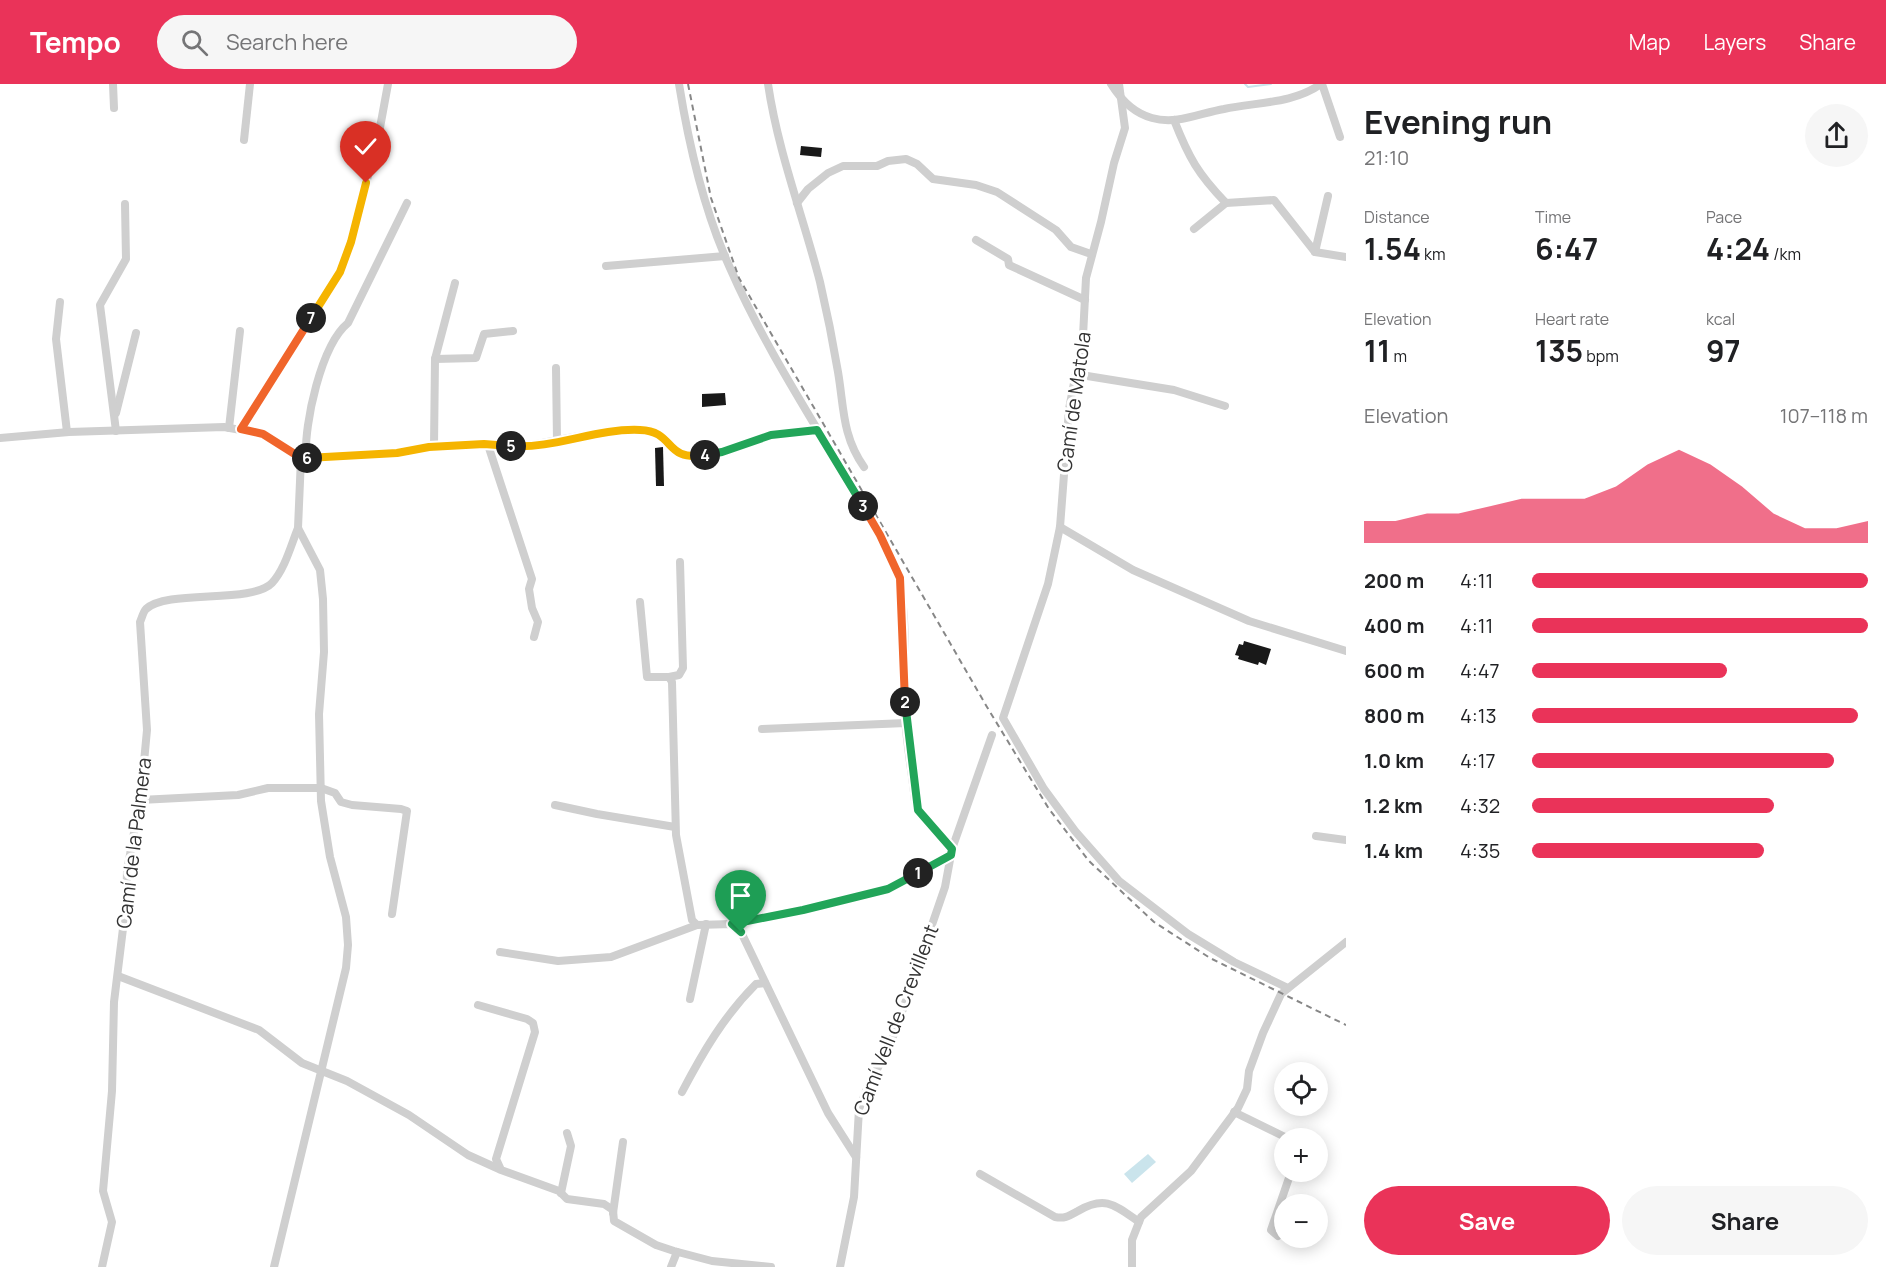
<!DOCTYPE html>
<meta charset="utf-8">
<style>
:root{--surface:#fff;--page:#f6f6f6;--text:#202124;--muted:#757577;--accent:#ea3359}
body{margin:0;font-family:Manrope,sans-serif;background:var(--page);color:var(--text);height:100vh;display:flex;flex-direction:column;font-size:22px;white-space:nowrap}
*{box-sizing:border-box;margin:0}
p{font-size:20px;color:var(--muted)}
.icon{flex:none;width:33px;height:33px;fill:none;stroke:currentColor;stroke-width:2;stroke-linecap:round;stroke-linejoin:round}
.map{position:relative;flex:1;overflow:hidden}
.side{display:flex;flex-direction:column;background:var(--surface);width:540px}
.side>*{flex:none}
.tools{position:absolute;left:1274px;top:978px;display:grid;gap:12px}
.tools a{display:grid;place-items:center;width:54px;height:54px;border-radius:50%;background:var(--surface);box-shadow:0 3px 15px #0003;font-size:30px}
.pin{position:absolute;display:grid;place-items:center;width:51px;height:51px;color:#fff;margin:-62px -26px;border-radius:50% 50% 50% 0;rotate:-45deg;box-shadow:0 0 6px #0007}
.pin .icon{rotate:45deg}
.km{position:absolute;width:30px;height:30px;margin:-15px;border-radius:50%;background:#222;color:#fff;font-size:16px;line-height:30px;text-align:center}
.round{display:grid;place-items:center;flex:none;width:63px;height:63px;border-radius:32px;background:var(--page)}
.overview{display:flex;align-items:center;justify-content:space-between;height:102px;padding:0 18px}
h1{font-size:33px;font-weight:700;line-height:45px}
.figures{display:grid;grid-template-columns:repeat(3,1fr);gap:9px;height:102px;padding:6px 18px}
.figures div{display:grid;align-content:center}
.figures b{font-size:30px;font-weight:700}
.figures small{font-size:16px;font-weight:400}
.figures p{font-size:16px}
.chart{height:168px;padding:12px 18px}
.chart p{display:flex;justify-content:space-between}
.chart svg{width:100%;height:108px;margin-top:6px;fill:var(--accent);opacity:.7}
.action{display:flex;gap:12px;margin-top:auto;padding:12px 18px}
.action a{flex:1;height:69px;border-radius:36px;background:var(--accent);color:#fff;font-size:24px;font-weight:700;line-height:69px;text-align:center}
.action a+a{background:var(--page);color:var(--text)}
ul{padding:0 18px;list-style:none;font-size:20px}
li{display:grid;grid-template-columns:96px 72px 1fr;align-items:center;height:45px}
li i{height:15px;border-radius:8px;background:var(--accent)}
header{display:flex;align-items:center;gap:36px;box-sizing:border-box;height:84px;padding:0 30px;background:var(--accent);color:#fff}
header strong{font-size:28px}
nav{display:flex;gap:33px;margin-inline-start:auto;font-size:21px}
.search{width:420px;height:54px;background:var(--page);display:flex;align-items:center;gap:15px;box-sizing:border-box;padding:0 21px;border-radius:33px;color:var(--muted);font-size:22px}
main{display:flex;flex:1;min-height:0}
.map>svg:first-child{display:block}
</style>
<header>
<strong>Tempo</strong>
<div class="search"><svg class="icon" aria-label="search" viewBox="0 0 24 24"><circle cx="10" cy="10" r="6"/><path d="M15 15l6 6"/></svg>Search here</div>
<nav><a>Map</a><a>Layers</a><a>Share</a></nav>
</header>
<main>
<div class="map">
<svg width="1346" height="1183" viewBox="0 0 1346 1183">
<rect width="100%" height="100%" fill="#fff"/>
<path fill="#cae4ec" d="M1148,1070L1156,1078L1132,1099L1124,1090Z"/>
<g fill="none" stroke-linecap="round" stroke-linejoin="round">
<path stroke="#cae4ec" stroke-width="2" d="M1245,0L1248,3L1271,0"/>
</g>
<g fill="#191919">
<path d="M801,62L822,64L821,73L800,71Z"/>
<path d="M725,309L726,321L702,323V310Z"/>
<path d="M663,363L664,402H656L655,364Z"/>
<path d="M1244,557L1271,565L1266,581L1259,578L1258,581L1238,575L1239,572L1235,571L1239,560L1243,561Z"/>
</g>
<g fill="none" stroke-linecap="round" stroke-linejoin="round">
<g stroke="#cfcfcf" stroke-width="8">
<path d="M113,0L114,24"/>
<path d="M679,0C689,62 704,127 730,184C775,287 843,379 894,479C910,523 903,587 905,634C907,662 912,689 915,717C920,737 939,750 952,765L945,803L903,925L890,961L868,1002L859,1025L854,1113L840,1183"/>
<path d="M768,0C778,68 803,132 820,198C827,228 833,258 838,288C844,323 842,352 864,383"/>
<path d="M1111,0C1121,16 1133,29 1152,34C1177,41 1200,29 1224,25C1256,18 1293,20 1321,0"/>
<path d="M1119,0L1125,44L1114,79L1101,138L1086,194L1083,252L1069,325L1060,443L1048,500L1003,634L1044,705L1075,747L1119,797L1188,850L1234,878L1288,904"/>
<path d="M1322,0L1340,53"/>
<path d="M1174,36C1189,74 1198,90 1226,119L1274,116L1315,168L1346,173"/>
<path d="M244,56L250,0"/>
<path d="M797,119L808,105L828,89L843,82H877L888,77L906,75L917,80L933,95L976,101L997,108L1056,146L1071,163L1091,170"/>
<path d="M1194,145L1226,119"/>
<path d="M976,156L1008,175L1009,181L1085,216"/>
<path d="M1315,168L1328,112"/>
<path d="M606,182L725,172"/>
<path d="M60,218L56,255L67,348"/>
<path d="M435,275L476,274L484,250L513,247"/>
<path d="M556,284L557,357"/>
<path d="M1075,290L1174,306L1225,322"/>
<path d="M116,329L136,249"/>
<path d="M229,344L240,247"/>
<path d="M241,345L340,188L351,158L379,49L388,0"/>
<path d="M116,347L100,221L126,175L125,120"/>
<path d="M0,354L69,348L224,343L263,350L301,374L397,369L429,363L484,360L521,363L611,346H642L660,350L674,367L683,372H698L722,368L771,351L817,346"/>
<path d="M488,361L532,495L529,505L532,524L538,538L534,553"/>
<path d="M434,362L435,275L455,199"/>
<path d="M306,374C304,340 321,261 348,239L407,119"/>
<path d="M1060,443L1133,486L1249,537L1346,567"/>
<path d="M640,518L647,593H669L672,598L676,751L692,836L697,841L732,840L741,848L828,1029L856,1073"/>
<path d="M669,593L679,591L683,584L680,478"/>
<path d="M762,645L906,639"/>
<path d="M140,716L238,711L268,704H321L335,709L341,718L352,721L401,725L407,727L392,830"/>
<path d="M555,721L597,730L675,743"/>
<path d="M1316,752L1346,756"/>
<path d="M952,765L992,651"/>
<path d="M732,840L803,826L888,805L951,771"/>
<path d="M500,868L558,877L611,873L697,841"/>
<path d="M118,892L259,946L302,979L347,997L409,1031L468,1071L499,1085"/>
<path d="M690,915L706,840"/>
<path d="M478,921L527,935L533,939L535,948L496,1075L501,1086L559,1107L567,1115L604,1120L613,1126L614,1137L656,1161L674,1167L712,1177L771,1183"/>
<path d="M682,1008C703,968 724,932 756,900L765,899"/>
<path d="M1234,1028L1287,1054"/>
<path d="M980,1090L1055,1133C1065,1135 1069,1132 1078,1127C1105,1111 1115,1121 1139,1138"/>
<path d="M561,1109L571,1062L567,1049"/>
<path d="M613,1129L623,1058"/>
<path d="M1278,1152L1271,1146L1291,1088"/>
<path d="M102,1183L112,1138L103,1107L112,1007L114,918L126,820L127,787L141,710L147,646L140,538C142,534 143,528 146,525C167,505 252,520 272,499C285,485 291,461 298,444"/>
<path d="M274,1183L346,884L348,861L346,833L330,773L321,717L319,630L324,568L323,515L320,486L298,444L301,374"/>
<path d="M671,1183L677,1168"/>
<path d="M1132,1183V1156L1141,1133L1191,1087L1238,1024L1247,1005L1249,987L1263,949L1281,910L1346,858"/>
</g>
<path stroke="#878787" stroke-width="2" stroke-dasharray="6 4.5" stroke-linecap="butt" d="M688,0L711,114L739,194L987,623L1049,725L1089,777L1154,838L1210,874L1346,941"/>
</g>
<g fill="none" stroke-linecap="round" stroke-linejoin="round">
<defs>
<path id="split-1" d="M741,848L732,840L803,826L888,805L918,789"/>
<path id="split-2" d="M905,618L918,726L952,765L951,771L918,789"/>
<path id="split-3" d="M863,422L880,451L900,494L905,618"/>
<path id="split-4" d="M705,371L722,368L771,351L817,346L863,422"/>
<path id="split-5" d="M511,362C555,365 596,344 640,346C676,347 663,378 705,371"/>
<path id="split-6" d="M307,374L397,369L429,363L484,360L511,362"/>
<path id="split-7" d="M307,374H301L263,350L241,345L311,234"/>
<path id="split-8" d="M311,234L340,188L351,158L366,99"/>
</defs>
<use href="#split-1" stroke="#fff" stroke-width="12"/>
<use href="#split-2" stroke="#fff" stroke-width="12"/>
<use href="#split-3" stroke="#fff" stroke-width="12"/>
<use href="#split-4" stroke="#fff" stroke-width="12"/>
<use href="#split-5" stroke="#fff" stroke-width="12"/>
<use href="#split-6" stroke="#fff" stroke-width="12"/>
<use href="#split-7" stroke="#fff" stroke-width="12"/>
<use href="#split-8" stroke="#fff" stroke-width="12"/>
<use href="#split-1" stroke="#22a559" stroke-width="8"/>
<use href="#split-2" stroke="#22a559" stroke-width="8"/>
<use href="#split-3" stroke="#f0652b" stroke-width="8"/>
<use href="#split-4" stroke="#22a559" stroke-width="8"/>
<use href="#split-5" stroke="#f5b400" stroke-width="8"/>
<use href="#split-6" stroke="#f5b400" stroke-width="8"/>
<use href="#split-7" stroke="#f0652b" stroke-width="8"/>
<use href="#split-8" stroke="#f5b400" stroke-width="8"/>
</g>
<g text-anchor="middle" stroke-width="6" stroke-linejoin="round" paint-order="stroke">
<g font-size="20" fill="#323232" stroke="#fff">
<text transform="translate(1074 318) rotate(-82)" y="7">Camí de Matola</text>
<text transform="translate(134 759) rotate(-83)" y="7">Camí de la Palmera</text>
<text transform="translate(896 936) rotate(-69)" y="7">Camí Vell de Crevillent</text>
</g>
</g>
</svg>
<div class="tools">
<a><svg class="icon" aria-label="locate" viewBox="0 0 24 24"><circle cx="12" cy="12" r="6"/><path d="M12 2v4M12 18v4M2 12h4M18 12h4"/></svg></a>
<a>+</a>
<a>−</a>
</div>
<div class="pin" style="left:741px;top:848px;background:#1e9e55"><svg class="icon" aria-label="arrive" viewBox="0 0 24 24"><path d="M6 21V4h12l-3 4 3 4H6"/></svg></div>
<div class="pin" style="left:366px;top:99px;background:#d93025"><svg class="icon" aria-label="check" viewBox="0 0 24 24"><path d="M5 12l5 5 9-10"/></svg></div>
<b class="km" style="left:918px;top:789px">1</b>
<b class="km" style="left:905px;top:618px">2</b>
<b class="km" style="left:863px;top:422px">3</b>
<b class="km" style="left:705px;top:371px">4</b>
<b class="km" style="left:511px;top:362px">5</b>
<b class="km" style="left:307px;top:374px">6</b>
<b class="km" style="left:311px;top:234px">7</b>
</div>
<section class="side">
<div class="overview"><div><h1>Evening run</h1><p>21:10</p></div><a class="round"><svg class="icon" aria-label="share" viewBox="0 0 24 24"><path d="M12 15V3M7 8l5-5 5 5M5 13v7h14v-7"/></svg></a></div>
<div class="figures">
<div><p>Distance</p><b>1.54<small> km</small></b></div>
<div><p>Time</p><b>6:47</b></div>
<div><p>Pace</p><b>4:24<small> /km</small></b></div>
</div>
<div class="figures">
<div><p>Elevation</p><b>11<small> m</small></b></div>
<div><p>Heart rate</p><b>135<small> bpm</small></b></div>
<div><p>kcal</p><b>97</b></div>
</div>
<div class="chart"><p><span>Elevation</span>107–118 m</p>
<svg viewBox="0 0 160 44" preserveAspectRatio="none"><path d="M0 44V35L10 35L20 32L30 32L40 29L50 26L60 26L70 26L80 21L90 12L100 6L110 12L120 21L130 32L140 38L150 38L160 35V44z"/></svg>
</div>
<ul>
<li><b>200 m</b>4:11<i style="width:100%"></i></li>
<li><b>400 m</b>4:11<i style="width:100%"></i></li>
<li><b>600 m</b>4:47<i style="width:58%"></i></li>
<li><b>800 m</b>4:13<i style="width:97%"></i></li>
<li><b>1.0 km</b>4:17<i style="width:90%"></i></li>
<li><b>1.2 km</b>4:32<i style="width:72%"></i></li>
<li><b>1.4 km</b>4:35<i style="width:69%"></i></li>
</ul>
<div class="action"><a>Save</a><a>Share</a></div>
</section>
</main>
